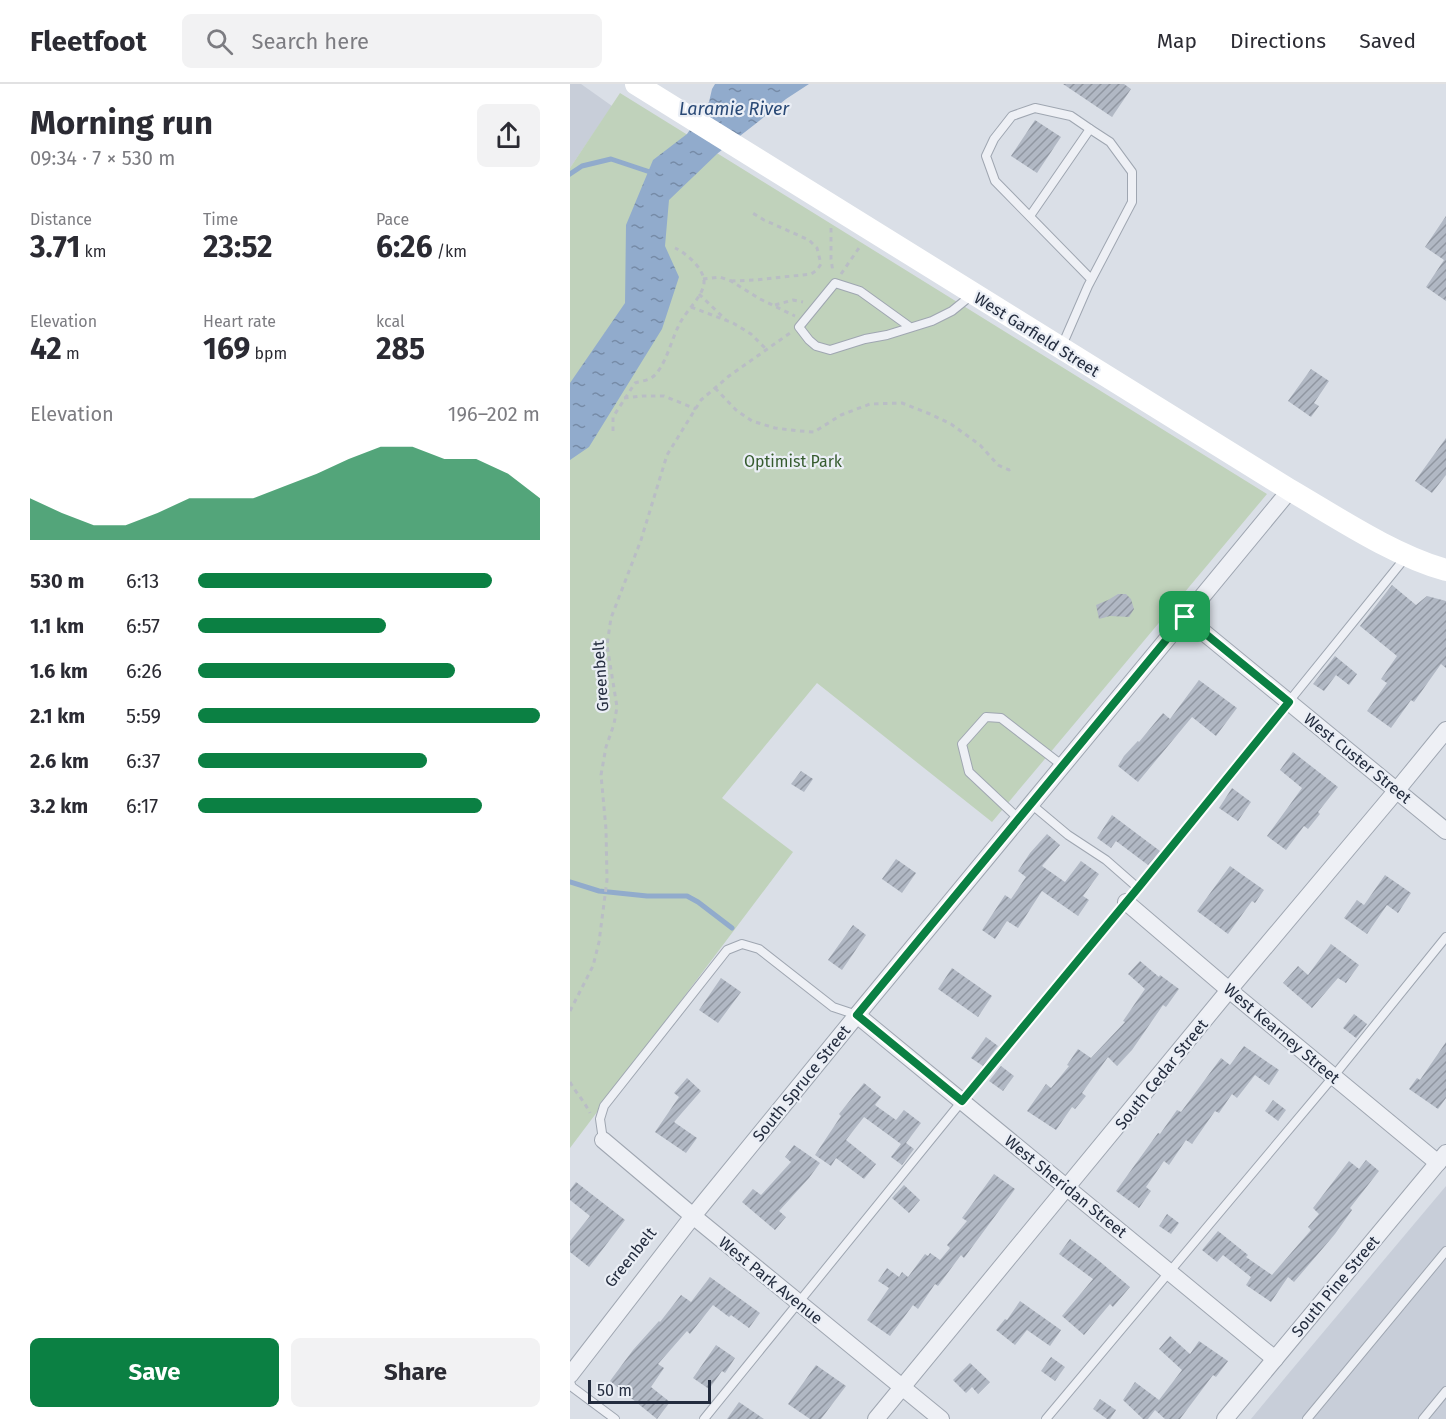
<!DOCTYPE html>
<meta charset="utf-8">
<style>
:root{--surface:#fff;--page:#f2f2f3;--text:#2b2b33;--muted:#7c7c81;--line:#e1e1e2;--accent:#0b8043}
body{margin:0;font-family:"Fira Sans",sans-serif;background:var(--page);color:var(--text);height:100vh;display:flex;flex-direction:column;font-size:22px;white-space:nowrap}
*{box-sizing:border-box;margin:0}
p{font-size:20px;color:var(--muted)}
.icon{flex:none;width:33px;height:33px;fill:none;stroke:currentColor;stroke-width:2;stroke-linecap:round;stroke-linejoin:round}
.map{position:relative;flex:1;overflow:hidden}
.sheet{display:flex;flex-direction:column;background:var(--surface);width:570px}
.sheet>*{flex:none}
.scale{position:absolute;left:18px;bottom:15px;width:123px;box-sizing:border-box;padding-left:6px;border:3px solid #232c3e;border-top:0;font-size:16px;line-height:21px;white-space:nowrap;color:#232c3e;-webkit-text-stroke:4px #eaeef5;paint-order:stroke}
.pin{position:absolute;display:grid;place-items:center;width:51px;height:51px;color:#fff;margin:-26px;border-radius:12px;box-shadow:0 3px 9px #0006}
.round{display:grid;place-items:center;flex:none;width:63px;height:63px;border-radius:9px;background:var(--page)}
.overview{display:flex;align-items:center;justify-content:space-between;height:102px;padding:0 30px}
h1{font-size:33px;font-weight:700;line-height:45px}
.figures{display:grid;grid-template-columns:repeat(3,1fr);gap:9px;height:102px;padding:6px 30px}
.figures div{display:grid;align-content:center}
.figures b{font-size:30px;font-weight:700}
.figures small{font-size:16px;font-weight:400}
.figures p{font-size:16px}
.chart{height:168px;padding:12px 30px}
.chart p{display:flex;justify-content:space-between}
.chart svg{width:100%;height:108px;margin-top:6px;fill:var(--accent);opacity:.7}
.primary-button{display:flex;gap:12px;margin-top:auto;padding:12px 30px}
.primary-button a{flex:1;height:69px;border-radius:9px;background:var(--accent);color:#fff;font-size:24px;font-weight:700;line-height:69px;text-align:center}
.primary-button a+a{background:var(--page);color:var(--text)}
ul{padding:0 30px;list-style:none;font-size:20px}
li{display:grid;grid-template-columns:96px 72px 1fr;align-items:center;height:45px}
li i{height:15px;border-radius:8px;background:var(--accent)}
header{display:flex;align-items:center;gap:36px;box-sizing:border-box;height:84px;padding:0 30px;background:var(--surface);border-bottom:2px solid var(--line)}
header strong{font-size:28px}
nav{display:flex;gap:33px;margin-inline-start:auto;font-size:21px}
.search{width:420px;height:54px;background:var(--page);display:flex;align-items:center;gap:15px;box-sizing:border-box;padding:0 21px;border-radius:9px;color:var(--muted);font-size:22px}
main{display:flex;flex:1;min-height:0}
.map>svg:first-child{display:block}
</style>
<header>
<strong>Fleetfoot</strong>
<div class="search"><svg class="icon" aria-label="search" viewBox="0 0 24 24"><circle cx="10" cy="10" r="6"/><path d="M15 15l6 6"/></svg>Search here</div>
<nav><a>Map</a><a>Directions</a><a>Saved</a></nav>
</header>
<main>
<section class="sheet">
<div class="overview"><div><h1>Morning run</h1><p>09:34 · 7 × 530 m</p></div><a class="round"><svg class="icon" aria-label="share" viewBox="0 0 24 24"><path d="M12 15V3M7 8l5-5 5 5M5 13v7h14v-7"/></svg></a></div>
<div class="figures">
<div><p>Distance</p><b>3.71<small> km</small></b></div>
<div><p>Time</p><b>23:52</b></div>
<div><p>Pace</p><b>6:26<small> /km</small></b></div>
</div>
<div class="figures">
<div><p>Elevation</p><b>42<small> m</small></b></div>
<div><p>Heart rate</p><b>169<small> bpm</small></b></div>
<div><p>kcal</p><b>285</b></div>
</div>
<div class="chart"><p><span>Elevation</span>196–202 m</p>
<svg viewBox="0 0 160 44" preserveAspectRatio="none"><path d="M0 44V27L10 33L20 38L30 38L40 33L50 27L60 27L70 27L80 22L90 17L100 11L110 6L120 6L130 11L140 11L150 17L160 27V44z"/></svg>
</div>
<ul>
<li><b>530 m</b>6:13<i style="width:86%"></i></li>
<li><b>1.1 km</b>6:57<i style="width:55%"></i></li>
<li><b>1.6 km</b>6:26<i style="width:75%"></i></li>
<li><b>2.1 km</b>5:59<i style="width:100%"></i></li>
<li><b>2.6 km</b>6:37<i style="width:67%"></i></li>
<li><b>3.2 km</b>6:17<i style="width:83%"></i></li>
</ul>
<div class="primary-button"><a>Save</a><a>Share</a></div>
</section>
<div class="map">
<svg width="876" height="1335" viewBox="0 0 876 1335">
<defs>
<pattern id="water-ripples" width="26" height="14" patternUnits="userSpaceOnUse" patternTransform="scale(1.5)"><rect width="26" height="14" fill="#91abcc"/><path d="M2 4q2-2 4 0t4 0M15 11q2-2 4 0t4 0" fill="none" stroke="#768ba7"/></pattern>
<pattern id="building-hatch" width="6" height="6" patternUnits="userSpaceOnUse" patternTransform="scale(1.5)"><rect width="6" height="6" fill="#b1b8c4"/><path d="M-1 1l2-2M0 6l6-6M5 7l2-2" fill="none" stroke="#9096a1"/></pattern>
</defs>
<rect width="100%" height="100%" fill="#dadfe7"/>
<g fill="#c8ced9">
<path d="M0,0H11L42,22L0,84Z"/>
<path d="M876,1102V1335H681L719,1289Z"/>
</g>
<path fill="#c0d2bb" d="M50,9L697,410L422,738L247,599L152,714L223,768L0,1064V84Z"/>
<path fill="url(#water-ripples)" d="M145,0H239L216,15L184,41L148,69L99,116L95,162L109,193L92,245L19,363L0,376V299L55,219L56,141L83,76L117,50L139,18L142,5Z"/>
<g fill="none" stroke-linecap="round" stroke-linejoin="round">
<g stroke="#91abcc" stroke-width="5">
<path d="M0,90L12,82L41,75L83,89"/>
<path d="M0,798L29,807L77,812H117L128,818L162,844"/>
</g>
</g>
<g fill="url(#building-hatch)">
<path d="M493,0H554L561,5L542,33Z"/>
<path d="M465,36L491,53L467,89L441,72Z"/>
<path d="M876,132V217L856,203L874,176L855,163Z"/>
<path d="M741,285L759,297L744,319L749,322L741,333L718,317Z"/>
<path d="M876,354V391L862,409L845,397Z"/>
<path d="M822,501L846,521L857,512L876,517V584L871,580L844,618L841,616L821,644L797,627L817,599L811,595L827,572L790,542Z"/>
<path d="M548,510H556L561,515L564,525L559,533L540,532L529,535L526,521L538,516Z"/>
<path d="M765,572L787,590L779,601L766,591L754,607L743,600Z"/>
<path d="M629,596L667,624L646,652L622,633L568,698L548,682L554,672L568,657L569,658L593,629L600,635Z"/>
<path d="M723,668L768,703L748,728L750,730L738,745L734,742L716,766L697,752L732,704L710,686Z"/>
<path d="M231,687L243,695L234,708L221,700Z"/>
<path d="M662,704L681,718L668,737L649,724Z"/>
<path d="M542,731L590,767L578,781L546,757L541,764L527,754Z"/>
<path d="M477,750L490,761L472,782L495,798L511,777L529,790L513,812L519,816L508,832L472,807L448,844L437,837L425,855L412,846L435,811L441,815L456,793L448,787L460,769Z"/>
<path d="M326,775L346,789L332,809L312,795Z"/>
<path d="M660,782L694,806L685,819L682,817L658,850L627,827Z"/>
<path d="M815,791L841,809L828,829L817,821L797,850L774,834L787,816L794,821Z"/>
<path d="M283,841L296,851L272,886L258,876Z"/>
<path d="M761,860L789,881L776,899L768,894L742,924L713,899L728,882L738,891Z"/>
<path d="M570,877L589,893L590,891L609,905L596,923L593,921L562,966L547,982L538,973L512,1009L516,1012L505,1025L502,1023L486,1046L457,1027L476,1000L481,1004L499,982L497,981L508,965L521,974L555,938L553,937L575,905L558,890Z"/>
<path d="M382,884L422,912L408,933L368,905Z"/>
<path d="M151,894L171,908L148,939L129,926Z"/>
<path d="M784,930L797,940L786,954L773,944Z"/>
<path d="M416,953L428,962L413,982L401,974Z"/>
<path d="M876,958V1014L868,1025L839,1005L847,994L850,996Z"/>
<path d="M674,962L709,986L699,1001L685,991L667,1014L662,1010L649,1029L645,1027L622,1060L616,1056L599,1081L594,1077L576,1103L581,1107L569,1124L546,1107L588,1049L590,1050L607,1026L611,1028L651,974L660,981Z"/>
<path d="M431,982L444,992L433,1007L419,997Z"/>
<path d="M117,994L131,1007L104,1038L127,1054L116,1069L85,1048L109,1013L104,1009Z"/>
<path d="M294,999L311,1013L305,1021L326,1036L334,1026L351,1039L336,1059L344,1065L332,1081L321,1073L331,1060L294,1033L276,1056L306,1080L294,1095L266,1074L261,1082L245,1071L271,1032L269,1030Z"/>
<path d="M703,1016L716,1026L708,1037L695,1027Z"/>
<path d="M224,1061L250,1079L239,1094L209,1127L216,1133L205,1146L172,1118L183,1105L191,1111L221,1078L215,1073Z"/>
<path d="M796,1076L809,1087L780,1124L782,1126L765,1150L724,1198L718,1193L701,1218L676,1201L681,1193L653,1171L647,1178L632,1166L648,1147L678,1171L676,1173L702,1191L741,1146L738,1143L749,1130L743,1124L779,1077L789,1085Z"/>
<path d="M424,1090L445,1105L394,1174L391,1171L368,1202L365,1200L348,1225L343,1221L320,1252L297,1236L319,1204L308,1197L317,1184L329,1193L332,1188L338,1193L355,1170L358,1172L360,1169L370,1176L380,1164L377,1161L397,1137L392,1134Z"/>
<path d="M6,1098L55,1136L19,1183L0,1168V1157L20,1132L0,1116V1106Z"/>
<path d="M334,1101L350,1116L339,1129L322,1114Z"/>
<path d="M597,1130L609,1139L601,1150L589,1142Z"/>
<path d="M500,1155L528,1176L560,1203L543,1223L540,1220L514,1251L492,1232L523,1195L489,1170Z"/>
<path d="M140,1193L190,1229L179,1244L161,1231L159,1233L143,1221L120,1250L117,1247L88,1280L94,1284L81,1303L100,1318L87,1335L40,1297L63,1266L89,1237L90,1238L111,1211L121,1218Z"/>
<path d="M450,1217L491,1246L480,1262L457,1246L445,1261L426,1246L435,1235L437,1236Z"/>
<path d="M600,1252L620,1270L629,1257L658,1277L646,1293L643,1291L610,1335H595L585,1326L578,1335H573L553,1316L565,1298L589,1316L612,1286L589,1265Z"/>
<path d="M146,1261L165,1274L155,1289L152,1287L139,1305L123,1294Z"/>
<path d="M481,1273L495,1283L485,1297L471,1287Z"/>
<path d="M400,1279L420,1298L408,1310L402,1303L396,1309L383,1296Z"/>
<path d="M246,1281L276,1302L251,1335H240L218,1320Z"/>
<path d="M530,1315L546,1326L540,1335H537L523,1325Z"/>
<path d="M169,1318L194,1335H157Z"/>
</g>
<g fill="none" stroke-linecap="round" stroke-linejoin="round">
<defs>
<g id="lane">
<path d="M460,132L520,45"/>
<path d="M340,243L290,207L265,199L229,243L239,256L246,262L260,266L295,255L317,251L362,237L382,227L403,210"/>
<path d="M491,264L518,202L562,118V88L540,58L520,45L501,32L465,24L442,32L424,55L416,72L425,97L521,195"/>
<path d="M461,720L498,751L536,776L568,804"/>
<path d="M449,735L399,688L392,660L416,633L431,634L493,682"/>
<path d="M33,1056L30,1035L34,1022L157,866L172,860L189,865L263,923L287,931"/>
<path d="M0,1298L2,1303L45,1335"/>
<path d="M134,1335L392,1017L568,804L835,474"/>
<path d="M476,1335L763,993L876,853"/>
<path d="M737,1335L876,1167"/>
<path d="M853,1335L876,1307"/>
</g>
<g id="street">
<path d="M615,533L876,747"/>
<path d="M556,818L659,906L868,1079"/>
<path d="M287,931L705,1275"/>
<path d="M33,1056L123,1132L371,1335"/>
<path d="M0,1291L123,1132L287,931L720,406"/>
<path d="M306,1335L659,906L827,706L876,646"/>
<path d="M655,1335L876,1069"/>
</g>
</defs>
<use href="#lane" stroke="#9fa6b1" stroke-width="10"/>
<use href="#street" stroke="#9fa6b1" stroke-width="18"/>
<g stroke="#b9bdc5" stroke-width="3" stroke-dasharray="4.5 4.5" stroke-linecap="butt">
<path d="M261,144V175L263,188"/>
<path d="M271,190L291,161"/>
<path d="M133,195L150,193L161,197L190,215L225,232"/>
<path d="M161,197L186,196L241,190L247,186L251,180L247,164L239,156L194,136L181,128"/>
<path d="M129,210L156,236"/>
<path d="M205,221L223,216L233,218"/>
<path d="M121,223L163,239L181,250L196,265"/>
<path d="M145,304L166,326L182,337L205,344L229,347L244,348L271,331L300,320L332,319L360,330L381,340L410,361L428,381L439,386L444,383"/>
<path d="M54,314L72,312H94L126,325"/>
<path d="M43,347V333L65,299C72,297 81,296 86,290C98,275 101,256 110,239C116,227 133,212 134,199C135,185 116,169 105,164"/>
<path d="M0,927L23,882L29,858L37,796L36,745L31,691L36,663L44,640L47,623L37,561L41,534L71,456L97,371L113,345L131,316L159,292L220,249"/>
<path d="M0,998C6,1009 15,1018 20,1029"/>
</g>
<use href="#lane" stroke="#eef0f5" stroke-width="8"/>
<use href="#street" stroke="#eef0f5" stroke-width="16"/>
<path stroke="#fff" stroke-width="22" d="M66,0L720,406C768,434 823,471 876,486"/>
</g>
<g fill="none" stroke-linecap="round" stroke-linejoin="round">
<defs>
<path id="route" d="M615,533L719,618L568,804L392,1017L287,931Z"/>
</defs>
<use href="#route" stroke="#fff" stroke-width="12"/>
<use href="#route" stroke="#0b8043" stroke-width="8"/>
</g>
<g text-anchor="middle" stroke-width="4.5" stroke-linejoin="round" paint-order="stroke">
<g font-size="16" fill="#232c3e" stroke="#eaeef5">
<text transform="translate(467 250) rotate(32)" y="6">West Garfield Street</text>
<text transform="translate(30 592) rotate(-94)" y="6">Greenbelt</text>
<text transform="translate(788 674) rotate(39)" y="6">West Custer Street</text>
<text transform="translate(712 949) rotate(40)" y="6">West Kearney Street</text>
<text transform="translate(591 990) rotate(-51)" y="6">South Cedar Street</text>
<text transform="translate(231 999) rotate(-51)" y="6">South Spruce Street</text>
<text transform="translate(496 1102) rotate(39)" y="6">West Sheridan Street</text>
<text transform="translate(60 1173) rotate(-51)" y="6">Greenbelt</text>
<text transform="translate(201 1196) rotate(39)" y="6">West Park Avenue</text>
<text transform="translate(765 1202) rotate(-50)" y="6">South Pine Street</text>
</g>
<g font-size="16" fill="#365c2f" stroke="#eaeef5">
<text x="223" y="383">Optimist Park</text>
</g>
<g font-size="18" font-style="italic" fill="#294976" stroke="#eaeef5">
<text x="164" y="31">Laramie River</text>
</g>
</g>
</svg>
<div class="scale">50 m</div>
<div class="pin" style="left:615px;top:533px;background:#1e9e55"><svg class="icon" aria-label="arrive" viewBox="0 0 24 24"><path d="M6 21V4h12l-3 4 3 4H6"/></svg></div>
</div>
</main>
